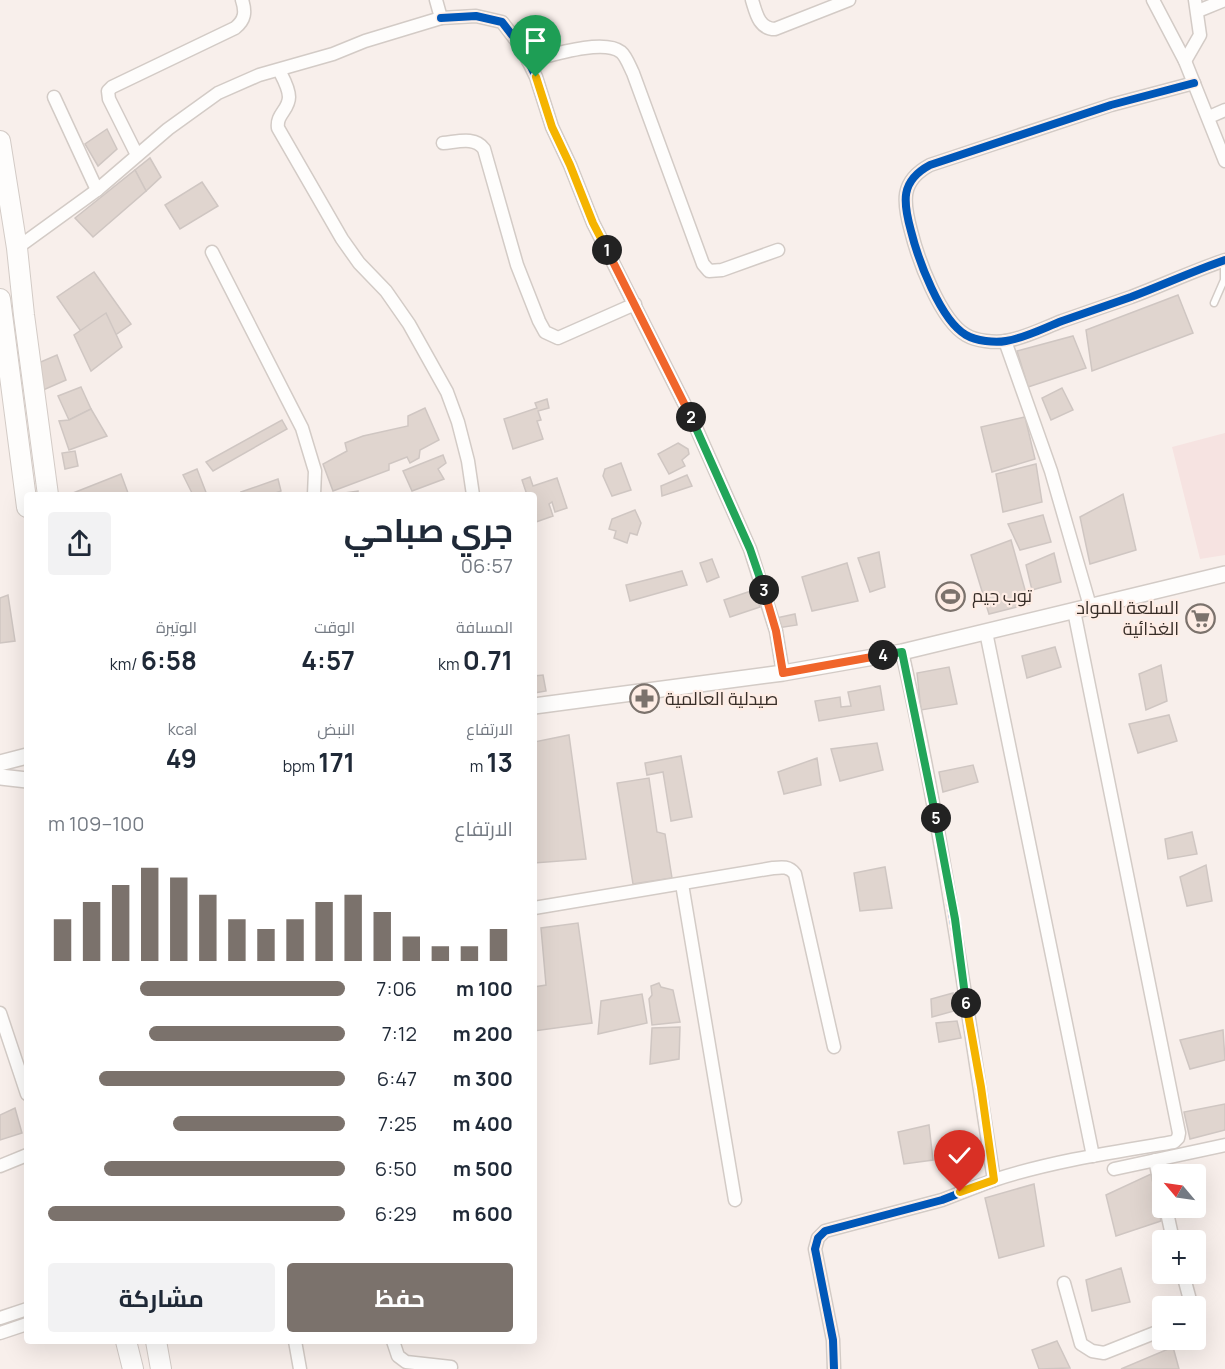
<!DOCTYPE html>
<html lang="ar">
<meta charset="utf-8">
<style>
:root{--surface:#fff;--page:#f2f2f3;--text:#1f2937;--muted:#747a83;--accent:#7b726c}
body{margin:0;font-family:Manrope,Cairo,sans-serif;background:var(--page);color:var(--text);direction:rtl;height:100vh;display:flex;flex-direction:column;font-size:22px;white-space:nowrap}
*{box-sizing:border-box;margin:0}
p{font-size:20px;color:var(--muted)}
.icon{flex:none;width:33px;height:33px;fill:none;stroke:currentColor;stroke-width:2;stroke-linecap:round;stroke-linejoin:round}
.map{position:relative;flex:1;overflow:hidden;direction:ltr}
.details{position:absolute;left:24px;top:492px;width:513px;height:852px;display:flex;flex-direction:column;background:var(--surface);border-radius:6px;box-shadow:0 6px 24px #0002;direction:rtl}
.details>*{flex:none}
.needle{width:39px;rotate:299deg}
.fabs{position:absolute;left:1152px;top:1164px;display:grid;gap:12px}
.fabs a{display:grid;place-items:center;width:54px;height:54px;border-radius:6px;background:var(--surface);box-shadow:0 6px 24px #0002;font-size:30px}
.pin{position:absolute;display:grid;place-items:center;width:51px;height:51px;color:#fff;margin:-62px -26px;border-radius:50% 50% 50% 0;rotate:-45deg;box-shadow:0 0 6px #0007}
.pin .icon{rotate:45deg}
.km{position:absolute;width:30px;height:30px;margin:-15px;border-radius:50%;background:#222;color:#fff;font-size:16px;line-height:30px;text-align:center}
.round{display:grid;place-items:center;flex:none;width:63px;height:63px;border-radius:6px;background:var(--page)}
.headline{display:flex;align-items:center;justify-content:space-between;height:102px;padding:0 24px}
h1{font-size:33px;font-weight:700;line-height:45px}
.metrics{display:grid;grid-template-columns:repeat(3,1fr);gap:9px;height:102px;padding:6px 24px}
.metrics div{display:grid;align-content:center}
.metrics b{font-size:26px;font-weight:700}
.metrics small{font-size:16px;font-weight:400}
.metrics p{font-size:16px}
.chart{height:168px;padding:12px 24px}
.chart p{display:flex;justify-content:space-between}
.chart svg{width:100%;height:108px;margin-top:6px;stroke:var(--accent);stroke-width:6}
.primary-button{display:flex;gap:12px;margin-top:auto;padding:12px 24px}
.primary-button a{flex:1;height:69px;border-radius:6px;background:var(--accent);color:#fff;font-size:24px;font-weight:700;line-height:69px;text-align:center}
.primary-button a+a{background:var(--page);color:var(--text)}
ul{padding:0 24px;list-style:none;font-size:20px}
li{display:grid;grid-template-columns:96px 72px 1fr;align-items:center;height:45px}
li i{height:15px;border-radius:8px;background:var(--accent)}
.map>svg:first-child{display:block}
</style>
<div class="map">
<svg width="1225" height="1369" viewBox="0 0 1225 1369">
<rect width="100%" height="100%" fill="#f8efeb"/>
<path fill="#f6e3e1" d="M1225,433V555L1200,559L1172,447Z"/>
<g fill="#e0d5cf" stroke="#cfc6c2" stroke-width="1.5">
<path d="M107,129L117,149L98,166L85,144Z"/>
<path d="M150,158L161,177L146,191L135,170Z"/>
<path d="M135,170L146,191L93,237L75,218Z"/>
<path d="M202,182L218,206L180,229L165,205Z"/>
<path d="M94,272L131,324L94,350L57,297Z"/>
<path d="M1178,295L1193,333L1092,371L1086,330Z"/>
<path d="M106,313L122,347L91,371L74,335Z"/>
<path d="M1073,336L1086,368L1028,387L1017,351Z"/>
<path d="M57,355L66,380L41,391L36,364Z"/>
<path d="M81,387L91,409L69,420L58,396Z"/>
<path d="M1062,388L1073,410L1051,420L1042,398Z"/>
<path d="M547,399L549,408L538,411L541,420L537,421L543,439L513,449L504,419L537,408L535,403Z"/>
<path d="M425,408L439,440L420,450L419,458L410,463L407,457L389,464V470L333,491L323,464L347,451L345,443L363,436L408,426V416Z"/>
<path d="M91,409L107,436L69,450L59,421L69,420Z"/>
<path d="M1025,417L1035,459L992,472L981,427Z"/>
<path d="M282,420L287,429L213,471L206,462Z"/>
<path d="M678,443L688,449L689,454L682,460L685,466L669,474L658,454Z"/>
<path d="M75,451L78,466L65,469L62,453Z"/>
<path d="M443,455L446,463L438,469L444,479L412,491L403,471Z"/>
<path d="M621,463L631,490L612,496L603,476L605,469Z"/>
<path d="M1036,464L1042,502L1003,512L996,474Z"/>
<path d="M197,469L207,495H193L183,475Z"/>
<path d="M121,474L128,493L122,495H68Z"/>
<path d="M687,475L692,486L662,496L661,486Z"/>
<path d="M530,477L533,486L557,478L567,508L555,512L552,502L549,504L553,516L536,522L534,515V495H527L522,480Z"/>
<path d="M278,479L281,491L270,495H243L241,492Z"/>
<path d="M358,491V495H330Z"/>
<path d="M1123,494L1136,550L1090,564L1080,517Z"/>
<path d="M635,510L641,523L637,535L630,533L627,543L614,538L616,531L609,529L612,519Z"/>
<path d="M1043,515L1051,542L1020,550L1008,524Z"/>
<path d="M1011,540L1029,604L989,614L971,555Z"/>
<path d="M879,552L885,587L870,592L858,558Z"/>
<path d="M1054,553L1061,582L1032,590L1026,565Z"/>
<path d="M712,559L719,577L707,582L700,563Z"/>
<path d="M847,563L858,601L812,611L802,577Z"/>
<path d="M682,571L687,585L630,601L626,585Z"/>
<path d="M754,590L760,607L730,617L724,600Z"/>
<path d="M8,595L15,641L0,643V598Z"/>
<path d="M795,614L797,625L778,628L776,618Z"/>
<path d="M1055,647L1061,667L1027,678L1022,656Z"/>
<path d="M1161,665L1167,701L1146,710L1139,674Z"/>
<path d="M949,667L957,704L921,710L917,673Z"/>
<path d="M543,675L546,691L534,693V676Z"/>
<path d="M880,686L884,710L819,721L815,701L840,697L841,707L851,706L848,692Z"/>
<path d="M1169,715L1177,741L1138,753L1129,724Z"/>
<path d="M569,735L586,859L534,863V742Z"/>
<path d="M877,743L883,770L840,781L831,749Z"/>
<path d="M681,756L692,817L671,821L663,772L647,775L645,763Z"/>
<path d="M817,758L821,785L784,794L778,772Z"/>
<path d="M973,765L978,782L943,792L939,772Z"/>
<path d="M649,778L657,832L665,834L672,878L633,884L617,783Z"/>
<path d="M1192,832L1197,854L1168,859L1165,839Z"/>
<path d="M1206,865L1212,901L1187,906L1180,877Z"/>
<path d="M885,867L892,908L860,911L854,873Z"/>
<path d="M578,923L592,1023L534,1031V987L546,985L541,928Z"/>
<path d="M659,983L661,987L673,990L680,1022L652,1025L649,999L652,995L651,986Z"/>
<path d="M953,993L954,1011L932,1017L931,999Z"/>
<path d="M642,994L647,1023L598,1034L601,1001Z"/>
<path d="M957,1021L961,1038L939,1042L936,1023Z"/>
<path d="M680,1027L679,1059L650,1064L652,1028Z"/>
<path d="M1223,1030L1225,1060L1190,1069L1180,1040Z"/>
<path d="M1225,1104V1130L1190,1139L1184,1112Z"/>
<path d="M15,1108L22,1133L0,1140V1115Z"/>
<path d="M929,1125L933,1160L904,1164L898,1132Z"/>
<path d="M1151,1174L1161,1221L1116,1236L1106,1195Z"/>
<path d="M1034,1184L1044,1246L999,1258L985,1198Z"/>
<path d="M1121,1268L1130,1302L1092,1311L1086,1280Z"/>
<path d="M1057,1341L1070,1368L1039,1369L1032,1350Z"/>
<path d="M1173,1347L1179,1369H1121Z"/>
</g>
<g fill="none" stroke-linecap="round" stroke-linejoin="round">
<defs>
<path id="service" d="M1214,303L1224,280V261"/>
<g id="minor">
<path d="M752,0C756,13 759,29 775,29L849,0"/>
<path d="M1153,0L1185,61L1225,161"/>
<path d="M1198,11L1225,0"/>
<path d="M441,18L476,16L502,22L522,48L536,77L552,127L570,165L593,223L693,421L750,549L776,631L783,673"/>
<path d="M528,61C549,56 603,38 621,52C626,56 630,67 633,73L703,264L709,271L722,270L778,250"/>
<path d="M1185,61L1200,35L1195,0"/>
<path d="M279,70C283,78 289,88 289,97C289,110 276,114 278,128L342,239L359,263L386,291L409,324L447,392L458,422L468,461L473,495"/>
<path d="M1194,83L1111,105L930,165C900,181 903,202 911,231C918,259 940,320 966,335C976,341 995,343 1006,341C1025,338 1044,328 1062,321C1085,313 1108,305 1131,297C1163,285 1193,271 1225,260"/>
<path d="M54,97L97,190"/>
<path d="M1209,117L1225,110"/>
<path d="M443,143C457,142 475,136 484,149L517,265L539,321L545,332L558,338L635,304"/>
<path d="M137,155L109,99L108,91L112,87L235,28C245,20 246,12 242,0"/>
<path d="M17,248L97,190L168,129L218,93L259,75L333,54L365,41L441,18L436,0"/>
<path d="M212,252L302,428L315,471L314,495"/>
<path d="M1005,341L1051,471L1090,606"/>
<path d="M986,632L1093,1156"/>
<path d="M682,884L735,1200"/>
<path d="M534,908L773,868C782,867 789,866 795,874L834,1047"/>
<path d="M0,1013L27,1094"/>
<path d="M1155,1160L1162,1193"/>
<path d="M0,1166L27,1155"/>
<path d="M1114,1169L1225,1145"/>
<path d="M994,1180C1052,1161 1114,1152 1174,1142L1178,1138L1179,1133L1074,611"/>
<path d="M1166,1208L1173,1240"/>
<path d="M1183,1274L1190,1300L1188,1306"/>
<path d="M1064,1283L1081,1344L1092,1351L1104,1353L1162,1330"/>
<path d="M0,1318L27,1309"/>
<path d="M0,1333L27,1324"/>
<path d="M295,1341L300,1369"/>
<path d="M393,1341L398,1356L406,1362L451,1367"/>
<path d="M834,1369L833,1340L815,1249L818,1238L825,1231L942,1200L994,1180C966,1003 942,827 902,652"/>
</g>
<g id="tertiary">
<path d="M534,706L783,673L902,652L1225,574"/>
<path d="M0,763L27,756"/>
<path d="M0,777L27,780"/>
</g>
<g id="primary">
<path d="M0,141L17,248L24,315L48,495"/>
<path d="M0,299L27,507"/>
<path d="M126,1341L133,1369"/>
<path d="M156,1341L161,1369"/>
</g>
</defs>
<use href="#service" stroke="#d3cbc6" stroke-width="9"/>
<use href="#minor" stroke="#d3cbc6" stroke-width="15"/>
<use href="#tertiary" stroke="#d3cbc6" stroke-width="18"/>
<use href="#primary" stroke="#d3cbc6" stroke-width="22"/>
<use href="#service" stroke="#fefdfc" stroke-width="6"/>
<use href="#minor" stroke="#fefdfc" stroke-width="12"/>
<use href="#tertiary" stroke="#fefdfc" stroke-width="15"/>
<use href="#primary" stroke="#fefdfc" stroke-width="20"/>
<defs>
<g id="cycleway">
<path d="M441,18L476,16L502,22L522,48L536,77L552,127L570,165L593,223L693,421L750,549L776,631L783,673"/>
<path d="M1194,83L1111,105L930,165C900,181 903,202 911,231C918,259 940,320 966,335C976,341 995,343 1006,341C1025,338 1044,328 1062,321C1085,313 1108,305 1131,297C1163,285 1193,271 1225,260"/>
<path d="M834,1369L833,1340L815,1249L818,1238L825,1231L942,1200L994,1180C966,1003 942,827 902,652"/>
</g>
</defs>
<use href="#cycleway" stroke="#feede5" stroke-width="11"/>
<use href="#cycleway" stroke="#0057b8" stroke-width="8"/>
</g>
<g fill="none" stroke-linecap="round" stroke-linejoin="round">
<defs>
<path id="split-1" d="M536,77L552,127L570,165L593,223L607,250"/>
<path id="split-2" d="M607,250L691,417"/>
<path id="split-3" d="M691,417L750,549L764,590"/>
<path id="split-4" d="M764,590L776,631L783,673L883,655"/>
<path id="split-5" d="M883,655L902,652L936,818"/>
<path id="split-6" d="M936,818L955,919L966,1003"/>
<path id="split-7" d="M960,1192L994,1180L981,1087L966,1003"/>
</defs>
<use href="#split-1" stroke="#fff" stroke-width="12"/>
<use href="#split-2" stroke="#fff" stroke-width="12"/>
<use href="#split-3" stroke="#fff" stroke-width="12"/>
<use href="#split-4" stroke="#fff" stroke-width="12"/>
<use href="#split-5" stroke="#fff" stroke-width="12"/>
<use href="#split-6" stroke="#fff" stroke-width="12"/>
<use href="#split-7" stroke="#fff" stroke-width="12"/>
<use href="#split-1" stroke="#f5b400" stroke-width="8"/>
<use href="#split-2" stroke="#f0652b" stroke-width="8"/>
<use href="#split-3" stroke="#22a559" stroke-width="8"/>
<use href="#split-4" stroke="#f0652b" stroke-width="8"/>
<use href="#split-5" stroke="#22a559" stroke-width="8"/>
<use href="#split-6" stroke="#22a559" stroke-width="8"/>
<use href="#split-7" stroke="#f5b400" stroke-width="8"/>
</g>
<defs>
<symbol id="stadium-ring" viewBox="-11 -11 22 22"><circle r="9.5" fill="#feede5" stroke="#7b726c" stroke-width="1.5"/><path d="M0-5a6.5 5 0 1 0 0 10a6.5 5 0 1 0 0-10ZM-3.5-1.8h7v3.6h-7Z" fill="#7b726c"/></symbol>
<symbol id="supermarket-ring" viewBox="-11 -11 22 22"><circle r="9.5" fill="#feede5" stroke="#7b726c" stroke-width="1.5"/><path d="M-6-5.5h2.5l.6 2H6L4.5 2H-2.5L-4.4-4H-6ZM-1.5 3.2a1.3 1.3 0 1 0 .1 0ZM3 3.2a1.3 1.3 0 1 0 .1 0Z" fill="#7b726c"/></symbol>
<symbol id="pharmacy-ring" viewBox="-11 -11 22 22"><circle r="9.5" fill="#feede5" stroke="#7b726c" stroke-width="1.5"/><path d="M-2-6h4v4h4v4h-4v4h-4v-4h-4v-4h4Z" fill="#7b726c"/></symbol>
</defs>
<g fill-rule="evenodd">
<use href="#stadium-ring" x="934" y="580" width="33" height="33"/>
<use href="#supermarket-ring" x="1184" y="602" width="33" height="33"/>
<use href="#pharmacy-ring" x="628" y="682" width="33" height="33"/>
</g>
<g text-anchor="middle" stroke-width="4.5" stroke-linejoin="round" paint-order="stroke">
<g font-size="18" fill="#382e28" stroke="#feede5" text-anchor="start">
<text x="972" y="602">توب جيم</text>
<text x="1179" y="614" text-anchor="end">السلعة للمواد<tspan x="1179" dy="21">الغذائية</tspan></text>
<text x="665" y="705">صيدلية العالمية</text>
</g>
</g>
</svg>
<div class="fabs">
<a><svg class="needle" viewBox="-14 -14 28 28"><path d="M0-13l5 13h-10z" fill="#e53935"/><path d="M0 13l5-13h-10z" fill="#747a83"/></svg></a>
<a>+</a>
<a>−</a>
</div>
<div class="pin" style="left:536px;top:77px;background:#1e9e55"><svg class="icon" aria-label="arrive" viewBox="0 0 24 24"><path d="M6 21V4h12l-3 4 3 4H6"/></svg></div>
<div class="pin" style="left:960px;top:1192px;background:#d93025"><svg class="icon" aria-label="check" viewBox="0 0 24 24"><path d="M5 12l5 5 9-10"/></svg></div>
<b class="km" style="left:607px;top:250px">1</b>
<b class="km" style="left:691px;top:417px">2</b>
<b class="km" style="left:764px;top:590px">3</b>
<b class="km" style="left:883px;top:655px">4</b>
<b class="km" style="left:936px;top:818px">5</b>
<b class="km" style="left:966px;top:1003px">6</b>
<section class="details">
<div class="headline"><div><h1>جري صباحي</h1><p>06:57</p></div><a class="round"><svg class="icon" aria-label="share" viewBox="0 0 24 24"><path d="M12 15V3M7 8l5-5 5 5M5 13v7h14v-7"/></svg></a></div>
<div class="metrics">
<div><p>المسافة</p><b>0.71<small> km</small></b></div>
<div><p>الوقت</p><b>4:57</b></div>
<div><p>الوتيرة</p><b>6:58<small> /km</small></b></div>
</div>
<div class="metrics">
<div><p>الارتفاع</p><b>13<small> m</small></b></div>
<div><p>النبض</p><b>171<small> bpm</small></b></div>
<div><p>kcal</p><b>49</b></div>
</div>
<div class="chart"><p><span>الارتفاع</span>100–109 m</p>
<svg viewBox="0 0 160 44" preserveAspectRatio="none"><path d="M5 44V27M15 44V20M25 44V13M35 44V6M45 44V10M55 44V17M65 44V27M75 44V31M85 44V27M95 44V20M105 44V17M115 44V24M125 44V34M135 44V38M145 44V38M155 44V31"/></svg>
</div>
<ul>
<li><b>100 m</b>7:06<i style="width:69%"></i></li>
<li><b>200 m</b>7:12<i style="width:66%"></i></li>
<li><b>300 m</b>6:47<i style="width:83%"></i></li>
<li><b>400 m</b>7:25<i style="width:58%"></i></li>
<li><b>500 m</b>6:50<i style="width:81%"></i></li>
<li><b>600 m</b>6:29<i style="width:100%"></i></li>
</ul>
<div class="primary-button"><a>حفظ</a><a>مشاركة</a></div>
</section>
</div>
